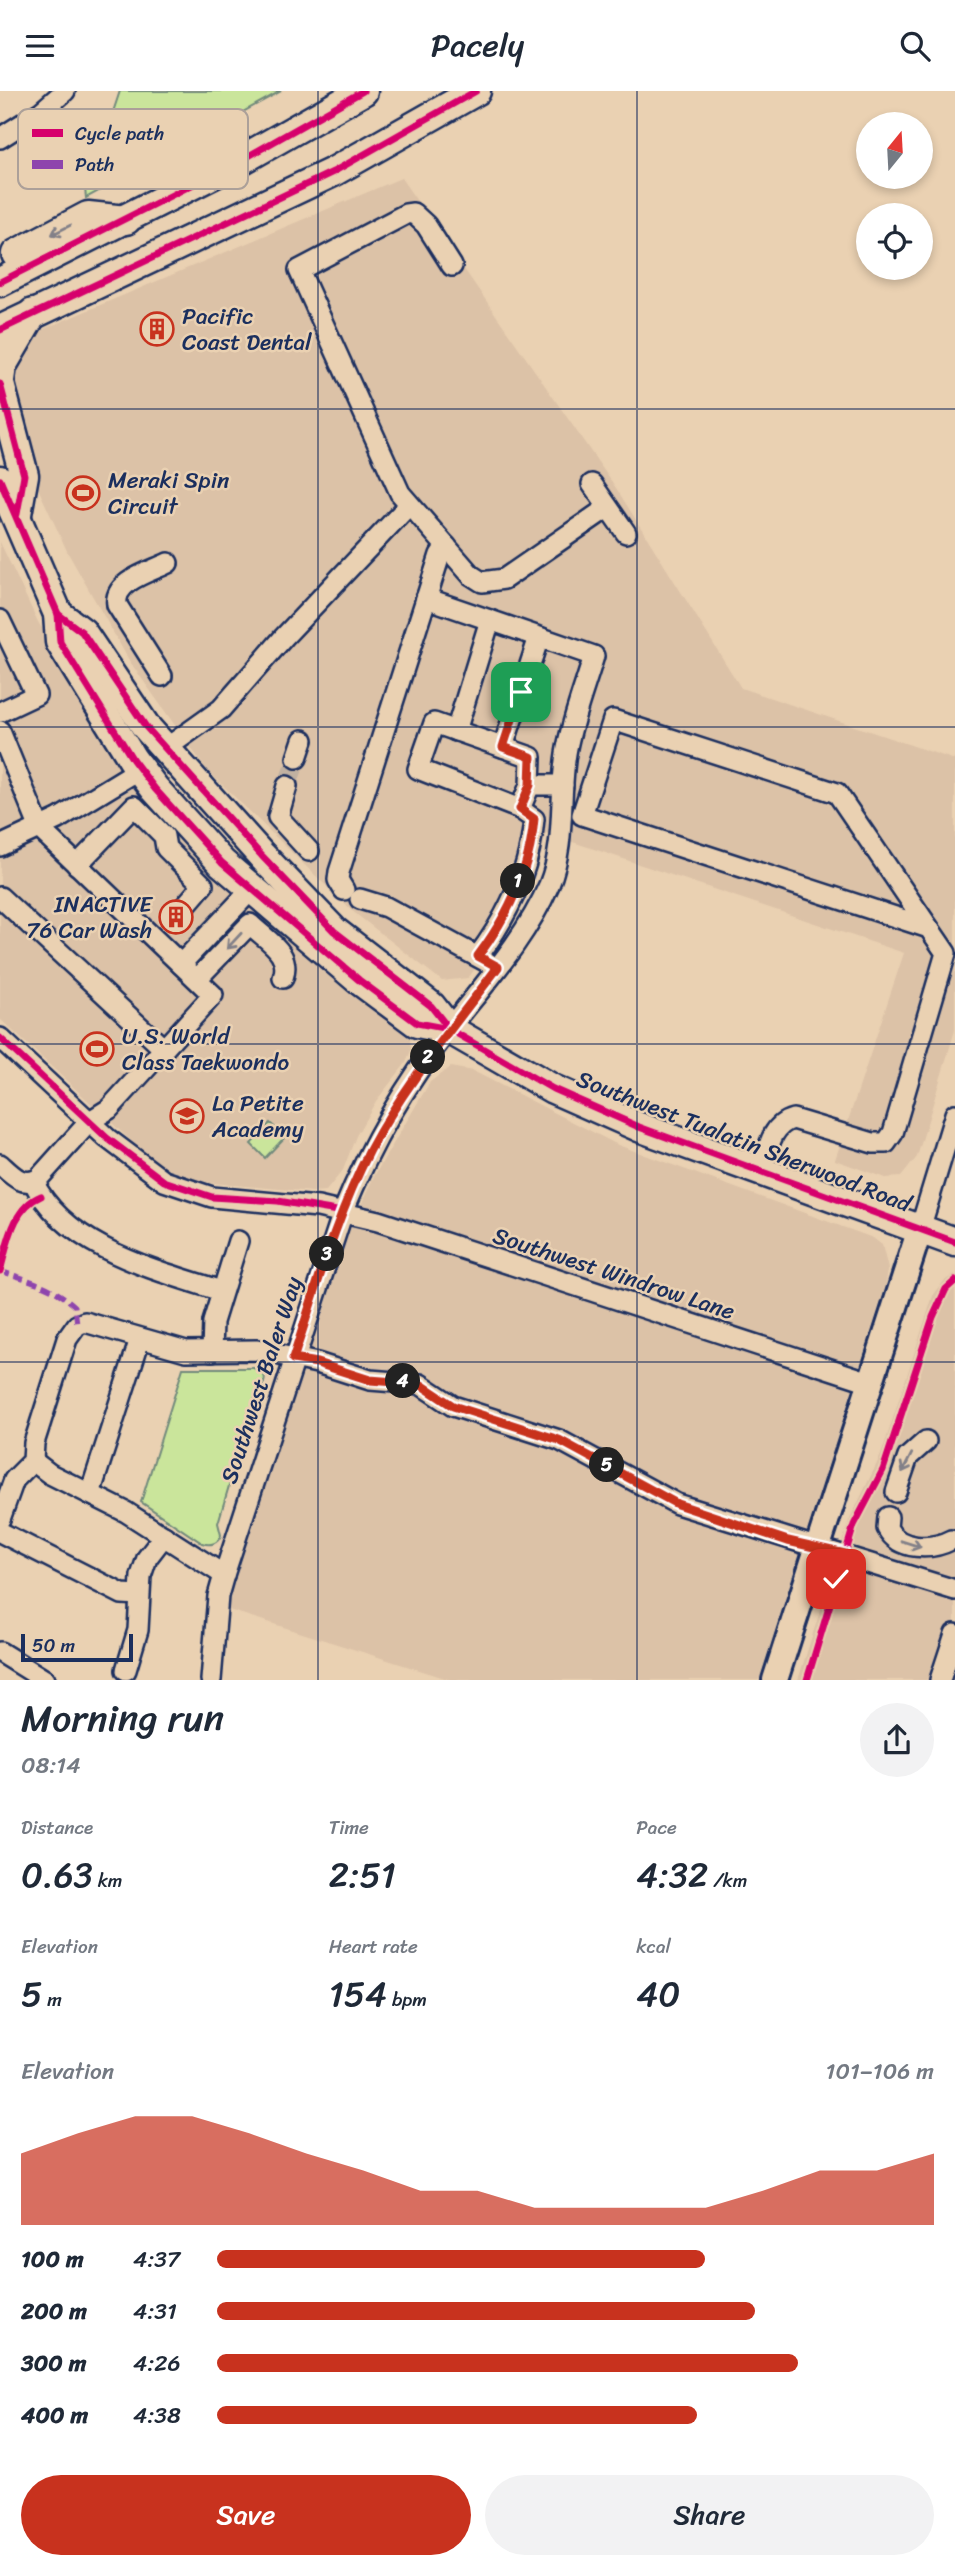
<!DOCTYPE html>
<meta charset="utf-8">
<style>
:root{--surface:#fff;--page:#f2f2f3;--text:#1f2937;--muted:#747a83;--accent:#c8321e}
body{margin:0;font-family:Sriracha,sans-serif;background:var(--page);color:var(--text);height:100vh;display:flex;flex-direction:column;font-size:26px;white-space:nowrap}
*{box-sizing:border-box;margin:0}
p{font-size:23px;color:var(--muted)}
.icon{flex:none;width:38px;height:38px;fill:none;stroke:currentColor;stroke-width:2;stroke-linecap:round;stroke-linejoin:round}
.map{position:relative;height:1589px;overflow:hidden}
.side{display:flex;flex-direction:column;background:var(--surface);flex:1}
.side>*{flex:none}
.needle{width:46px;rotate:18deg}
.tools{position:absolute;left:856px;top:21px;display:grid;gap:14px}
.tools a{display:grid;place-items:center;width:77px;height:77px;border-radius:50%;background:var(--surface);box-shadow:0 4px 10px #0003;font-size:35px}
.scale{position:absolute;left:21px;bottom:18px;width:112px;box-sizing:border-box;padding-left:7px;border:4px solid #1b2f5e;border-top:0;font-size:19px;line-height:24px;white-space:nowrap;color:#1b2f5e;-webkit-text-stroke:5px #ead1b2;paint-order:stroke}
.pin{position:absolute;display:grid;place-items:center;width:60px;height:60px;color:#fff;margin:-30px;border-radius:14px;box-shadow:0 4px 10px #0006}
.km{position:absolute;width:35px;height:35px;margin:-18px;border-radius:50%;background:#222;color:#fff;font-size:19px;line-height:35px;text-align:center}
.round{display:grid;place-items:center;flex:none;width:74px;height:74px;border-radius:37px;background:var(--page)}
.head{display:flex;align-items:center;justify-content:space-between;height:119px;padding:0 21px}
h1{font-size:38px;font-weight:600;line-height:52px}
.figures{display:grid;grid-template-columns:repeat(3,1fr);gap:10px;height:119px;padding:7px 21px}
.figures div{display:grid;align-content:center}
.figures b{font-size:35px;font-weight:600}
.figures small{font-size:19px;font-weight:400}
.figures p{font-size:19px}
.chart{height:196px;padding:14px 21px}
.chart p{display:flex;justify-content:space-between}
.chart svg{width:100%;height:126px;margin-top:7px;fill:var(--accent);opacity:.7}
.cta{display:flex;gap:14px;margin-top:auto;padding:14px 21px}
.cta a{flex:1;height:80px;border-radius:42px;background:var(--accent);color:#fff;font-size:28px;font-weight:600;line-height:80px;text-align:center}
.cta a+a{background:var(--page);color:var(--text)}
ul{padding:0 21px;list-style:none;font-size:23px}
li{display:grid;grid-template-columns:112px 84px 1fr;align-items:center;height:52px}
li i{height:18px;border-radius:9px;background:var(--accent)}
header{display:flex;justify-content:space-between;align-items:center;height:91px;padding:0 21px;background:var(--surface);font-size:32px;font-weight:600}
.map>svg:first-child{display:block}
</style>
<header><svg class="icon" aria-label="menu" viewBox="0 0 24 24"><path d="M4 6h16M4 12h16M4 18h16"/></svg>Pacely<svg class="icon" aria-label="search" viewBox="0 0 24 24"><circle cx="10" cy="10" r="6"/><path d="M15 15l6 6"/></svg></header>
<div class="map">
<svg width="955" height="1589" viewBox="0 0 955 1589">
<rect width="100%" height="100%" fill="#ead1b2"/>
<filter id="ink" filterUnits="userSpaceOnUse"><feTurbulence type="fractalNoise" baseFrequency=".0143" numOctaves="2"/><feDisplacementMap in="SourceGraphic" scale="14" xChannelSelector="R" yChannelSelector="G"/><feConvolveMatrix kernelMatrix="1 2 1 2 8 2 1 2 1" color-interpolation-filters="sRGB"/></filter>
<g filter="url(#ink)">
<g fill="#dcc2a7">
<path d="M401,87L616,397L741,597L955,669V939L917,1066L901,1086L885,1087L835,1069L904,862L546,742L537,778L521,816L468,887L442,890L351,819L206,678L130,571L68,462L17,352L2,269L27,245Z"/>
<path d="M0,451L38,531L115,655L410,948L411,959L406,972L376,1010L356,1045L343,1079L326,1100L313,1101L211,1092L182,1085L155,1072L0,928Z"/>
<path d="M450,976L473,980L618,1054L873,1147L882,1154L888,1178L886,1193L759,1589H451L226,1518L242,1455L340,1161L374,1085L430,991Z"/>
<path d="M955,1183V1589H798L849,1430L881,1364L933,1205L944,1190Z"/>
</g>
<g fill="#cae59b" stroke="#728a7c" stroke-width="2">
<path d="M120,0H281L86,107L80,50L113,21Z"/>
<path d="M270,1032L285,1046L265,1067L251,1053Z"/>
<path d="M183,1277H253C273,1282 263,1296 255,1307L218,1432L221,1444C218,1453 210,1455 202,1452L141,1411Z"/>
</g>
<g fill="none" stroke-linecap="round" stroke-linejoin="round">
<g stroke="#c1b1a1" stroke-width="19" stroke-dasharray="19 10" stroke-linecap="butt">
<path d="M287,695L297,667"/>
<path d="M167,836L185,815"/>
</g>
<defs>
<g id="minor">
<path d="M0,47L41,21L65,0"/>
<path d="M452,175L426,134L413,122L406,123L299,179L400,402L471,484L482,491L504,488L607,417"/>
<path d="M592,393L626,442"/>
<path d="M0,529L36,604L0,621"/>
<path d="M162,585L117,514C113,490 150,481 168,472"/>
<path d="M0,640L40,738L213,904L109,1018L90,1030L38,1088C22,1096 12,1084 0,1073"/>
<path d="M456,640L490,529"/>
<path d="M503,656L539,546"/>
<path d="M165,658L221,618L284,546L409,414"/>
<path d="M297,667L303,649"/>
<path d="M530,694L520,718L418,678L434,632L531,666L530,694H563"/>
<path d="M287,695L278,726L309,760"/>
<path d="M0,755L58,728L140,678"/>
<path d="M77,774L134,715L164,745L166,757L203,794L185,815"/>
<path d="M344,799L338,789L339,781L440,464L446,455"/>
<path d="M0,806L164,958"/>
<path d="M360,808L386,816L487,871"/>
<path d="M478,865C508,825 530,778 534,728L520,718"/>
<path d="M181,873L251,799"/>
<path d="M197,888L250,833C267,850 292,861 283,887"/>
<path d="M0,947L107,1047L164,1090L212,1106L318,1116L378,1130L870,1291"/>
<path d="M761,1081C768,1060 770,1034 793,1028L873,1052H886L893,1042L946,862L837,702L613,629L582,724L929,837"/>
<path d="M33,1090C65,1157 156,1179 221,1200"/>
<path d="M920,1138L955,1023"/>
<path d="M212,1260L213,1231L238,1150"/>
<path d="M33,1370L50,1383L126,1421L224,1484"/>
<path d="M896,1401L908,1366L926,1350"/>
<path d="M90,1403L140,1248"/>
<path d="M888,1426L887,1437C899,1460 932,1459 951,1449"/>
<path d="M0,1428L14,1389L33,1370L34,1352L67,1248L77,1234L85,1231L186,1260L257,1259L317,1272L370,1289L420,1293L453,1315L559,1349L677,1413L955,1499"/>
<path d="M0,1441L122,1503L139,1504"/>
<path d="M0,1561L45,1589"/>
<path d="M126,1579L138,1539L141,1485L147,1467L164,1445"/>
<path d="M211,1589L218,1505L224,1484L343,1121C370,1055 405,993 449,938C485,892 526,847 549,794C567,750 558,702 567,657C573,626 585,595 594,565L426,507"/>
<path d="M940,1589L955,1543"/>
</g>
<path id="major" d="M775,1589L920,1138"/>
<g id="highway">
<path d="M16,163L88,125L126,129"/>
<path d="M0,191L245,67L363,0"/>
<path d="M0,239L333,81L476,0"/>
<path d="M0,289L2,275L33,222"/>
<path d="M0,293L24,384L17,423"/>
<path d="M0,389L58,523L60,551L133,669L155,698L222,772L359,889L417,932L449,938"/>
<path d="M58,523L82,541L146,636L262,765L334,840L431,915L449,938L553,998L639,1036L955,1151"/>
</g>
</defs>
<use href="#minor" stroke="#1b2f5e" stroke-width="24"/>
<use href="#major" stroke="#1b2f5e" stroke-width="30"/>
<use href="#highway" stroke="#1b2f5e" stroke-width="33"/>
<use href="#minor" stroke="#ead1b2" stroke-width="19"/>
<use href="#major" stroke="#ead1b2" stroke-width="24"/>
<use href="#highway" stroke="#ead1b2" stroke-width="28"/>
<path stroke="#8e44ad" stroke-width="5" stroke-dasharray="10 5" stroke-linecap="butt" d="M0,1180C28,1189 52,1194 75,1215L77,1234"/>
<defs>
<g id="cycleway">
<path d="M0,191L245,67L363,0"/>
<path d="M0,239L333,81L476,0"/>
<path d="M0,293L24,384L17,423"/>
<path d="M0,389L58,523L60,551L133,669L155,698L222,772L359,889L417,932L449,938"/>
<path d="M58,523L82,541L146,636L262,765L334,840L431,915L449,938L553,998L639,1036L955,1151"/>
<path d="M0,947L107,1047L164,1090L212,1106L278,1110L343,1121L380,1041L449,938"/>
<path d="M0,1180C8,1153 12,1117 41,1105"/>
<path d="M807,1589L854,1434L883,1379L933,1226L946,1198L955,1190"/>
</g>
</defs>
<use href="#cycleway" stroke="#ead1b2" stroke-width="11"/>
<use href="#cycleway" stroke="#d6006c" stroke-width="7"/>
</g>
<defs><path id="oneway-shaft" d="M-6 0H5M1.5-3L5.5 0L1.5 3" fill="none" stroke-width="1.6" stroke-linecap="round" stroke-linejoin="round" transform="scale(1.75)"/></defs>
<g stroke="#828088">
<use href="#oneway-shaft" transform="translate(61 139) rotate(153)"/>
<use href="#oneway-shaft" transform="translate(234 850) rotate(133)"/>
<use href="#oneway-shaft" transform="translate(907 1372) rotate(117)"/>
<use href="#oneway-shaft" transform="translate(911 1453) rotate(18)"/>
</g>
</g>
<g fill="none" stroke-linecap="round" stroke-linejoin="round" filter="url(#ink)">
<defs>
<path id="route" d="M521,601L503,656L531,666L530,694L520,718L534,728C530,778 508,825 478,865L498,876C453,936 405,993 370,1059C336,1125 316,1198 293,1268L317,1272L370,1289L420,1293L453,1315L559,1349L677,1413L788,1450L845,1463L836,1488"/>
</defs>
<use href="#route" stroke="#fff" stroke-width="14"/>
<use href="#route" stroke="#c8321e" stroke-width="9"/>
</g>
<path fill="none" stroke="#1b2f5e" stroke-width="2" stroke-opacity="0.55" d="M318,0V1589M637,0V1589M0,318H955M0,636H955M0,953H955M0,1271H955"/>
<defs>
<symbol id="building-ring" viewBox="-11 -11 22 22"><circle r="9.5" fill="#ead1b2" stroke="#c8321e" stroke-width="1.5"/><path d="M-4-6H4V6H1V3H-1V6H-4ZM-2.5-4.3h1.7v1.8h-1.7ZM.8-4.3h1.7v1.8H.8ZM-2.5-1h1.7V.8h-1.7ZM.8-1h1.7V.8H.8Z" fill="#c8321e"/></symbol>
<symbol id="stadium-ring" viewBox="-11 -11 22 22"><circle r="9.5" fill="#ead1b2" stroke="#c8321e" stroke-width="1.5"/><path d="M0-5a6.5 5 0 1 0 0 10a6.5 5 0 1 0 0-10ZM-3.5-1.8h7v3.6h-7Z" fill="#c8321e"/></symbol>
<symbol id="school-ring" viewBox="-11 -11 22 22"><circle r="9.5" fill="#ead1b2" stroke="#c8321e" stroke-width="1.5"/><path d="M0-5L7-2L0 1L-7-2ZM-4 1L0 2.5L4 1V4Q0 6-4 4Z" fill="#c8321e"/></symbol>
</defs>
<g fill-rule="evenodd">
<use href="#building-ring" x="138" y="219" width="38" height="38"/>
<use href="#stadium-ring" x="64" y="383" width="38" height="38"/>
<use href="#building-ring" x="157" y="807" width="38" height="38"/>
<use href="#stadium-ring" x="78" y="939" width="38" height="38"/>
<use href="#school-ring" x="168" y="1006" width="38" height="38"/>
</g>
<g text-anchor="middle" stroke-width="5" stroke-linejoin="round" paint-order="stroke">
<g font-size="23" fill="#1b2f5e" stroke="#ead1b2" text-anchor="start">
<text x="182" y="233">Pacific<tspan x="182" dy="26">Coast Dental</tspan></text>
<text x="108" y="397">Meraki Spin<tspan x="108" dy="26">Circuit</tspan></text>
<text x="152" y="821" text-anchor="end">INACTIVE<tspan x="152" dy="26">76 Car Wash</tspan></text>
<text x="122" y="953">U.S. World<tspan x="122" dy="26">Class Taekwondo</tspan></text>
<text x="212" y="1020">La Petite<tspan x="212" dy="26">Academy</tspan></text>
</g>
<g font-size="23" fill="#1b2f5e" stroke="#ead1b2">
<text transform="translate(744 1050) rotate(21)" y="8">Southwest Tualatin Sherwood Road</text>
<text transform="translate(614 1182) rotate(18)" y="8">Southwest Windrow Lane</text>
<text transform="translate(261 1289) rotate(-72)" y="8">Southwest Baler Way</text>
</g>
</g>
<rect x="18" y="18" width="230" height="80" rx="10" fill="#ead1b2" stroke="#aca099" stroke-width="2"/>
<rect x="32" y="38" width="31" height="8" fill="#d6006c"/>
<rect x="32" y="69" width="31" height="9" fill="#8e44ad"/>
<g font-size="19" fill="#1b2f5e">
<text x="75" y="49">Cycle path</text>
<text x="75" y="80">Path</text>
</g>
</svg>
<div class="tools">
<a><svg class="needle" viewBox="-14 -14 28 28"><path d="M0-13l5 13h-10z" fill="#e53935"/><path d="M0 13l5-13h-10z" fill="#747a83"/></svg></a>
<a><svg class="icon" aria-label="locate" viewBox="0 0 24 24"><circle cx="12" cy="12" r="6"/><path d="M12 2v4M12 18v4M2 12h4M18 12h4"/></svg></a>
</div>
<div class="scale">50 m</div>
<div class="pin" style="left:521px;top:601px;background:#1e9e55"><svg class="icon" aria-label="arrive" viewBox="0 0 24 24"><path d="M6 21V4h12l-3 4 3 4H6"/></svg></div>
<div class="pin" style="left:836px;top:1488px;background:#d93025"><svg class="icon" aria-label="check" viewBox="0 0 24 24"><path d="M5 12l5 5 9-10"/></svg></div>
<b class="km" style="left:518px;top:790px">1</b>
<b class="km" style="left:428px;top:966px">2</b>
<b class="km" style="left:327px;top:1163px">3</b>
<b class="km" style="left:403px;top:1290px">4</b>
<b class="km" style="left:607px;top:1374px">5</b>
</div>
<section class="side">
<div class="head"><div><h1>Morning run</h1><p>08:14</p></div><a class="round"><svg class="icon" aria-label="share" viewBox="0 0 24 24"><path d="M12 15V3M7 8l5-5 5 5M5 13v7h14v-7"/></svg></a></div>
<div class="figures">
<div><p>Distance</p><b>0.63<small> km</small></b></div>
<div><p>Time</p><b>2:51</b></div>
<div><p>Pace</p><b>4:32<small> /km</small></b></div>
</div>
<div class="figures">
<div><p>Elevation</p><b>5<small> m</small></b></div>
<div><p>Heart rate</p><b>154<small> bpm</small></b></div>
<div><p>kcal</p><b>40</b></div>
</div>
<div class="chart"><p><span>Elevation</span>101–106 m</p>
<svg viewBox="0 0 160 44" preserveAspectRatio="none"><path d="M0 44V19L10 12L20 6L30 6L40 12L50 19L60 25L70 32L80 32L90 38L100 38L110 38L120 38L130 32L140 25L150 25L160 19V44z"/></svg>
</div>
<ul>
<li><b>100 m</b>4:37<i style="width:68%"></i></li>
<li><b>200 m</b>4:31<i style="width:75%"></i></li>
<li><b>300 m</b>4:26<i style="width:81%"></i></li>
<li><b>400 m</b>4:38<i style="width:67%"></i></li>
</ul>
<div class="cta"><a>Save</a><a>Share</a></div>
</section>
